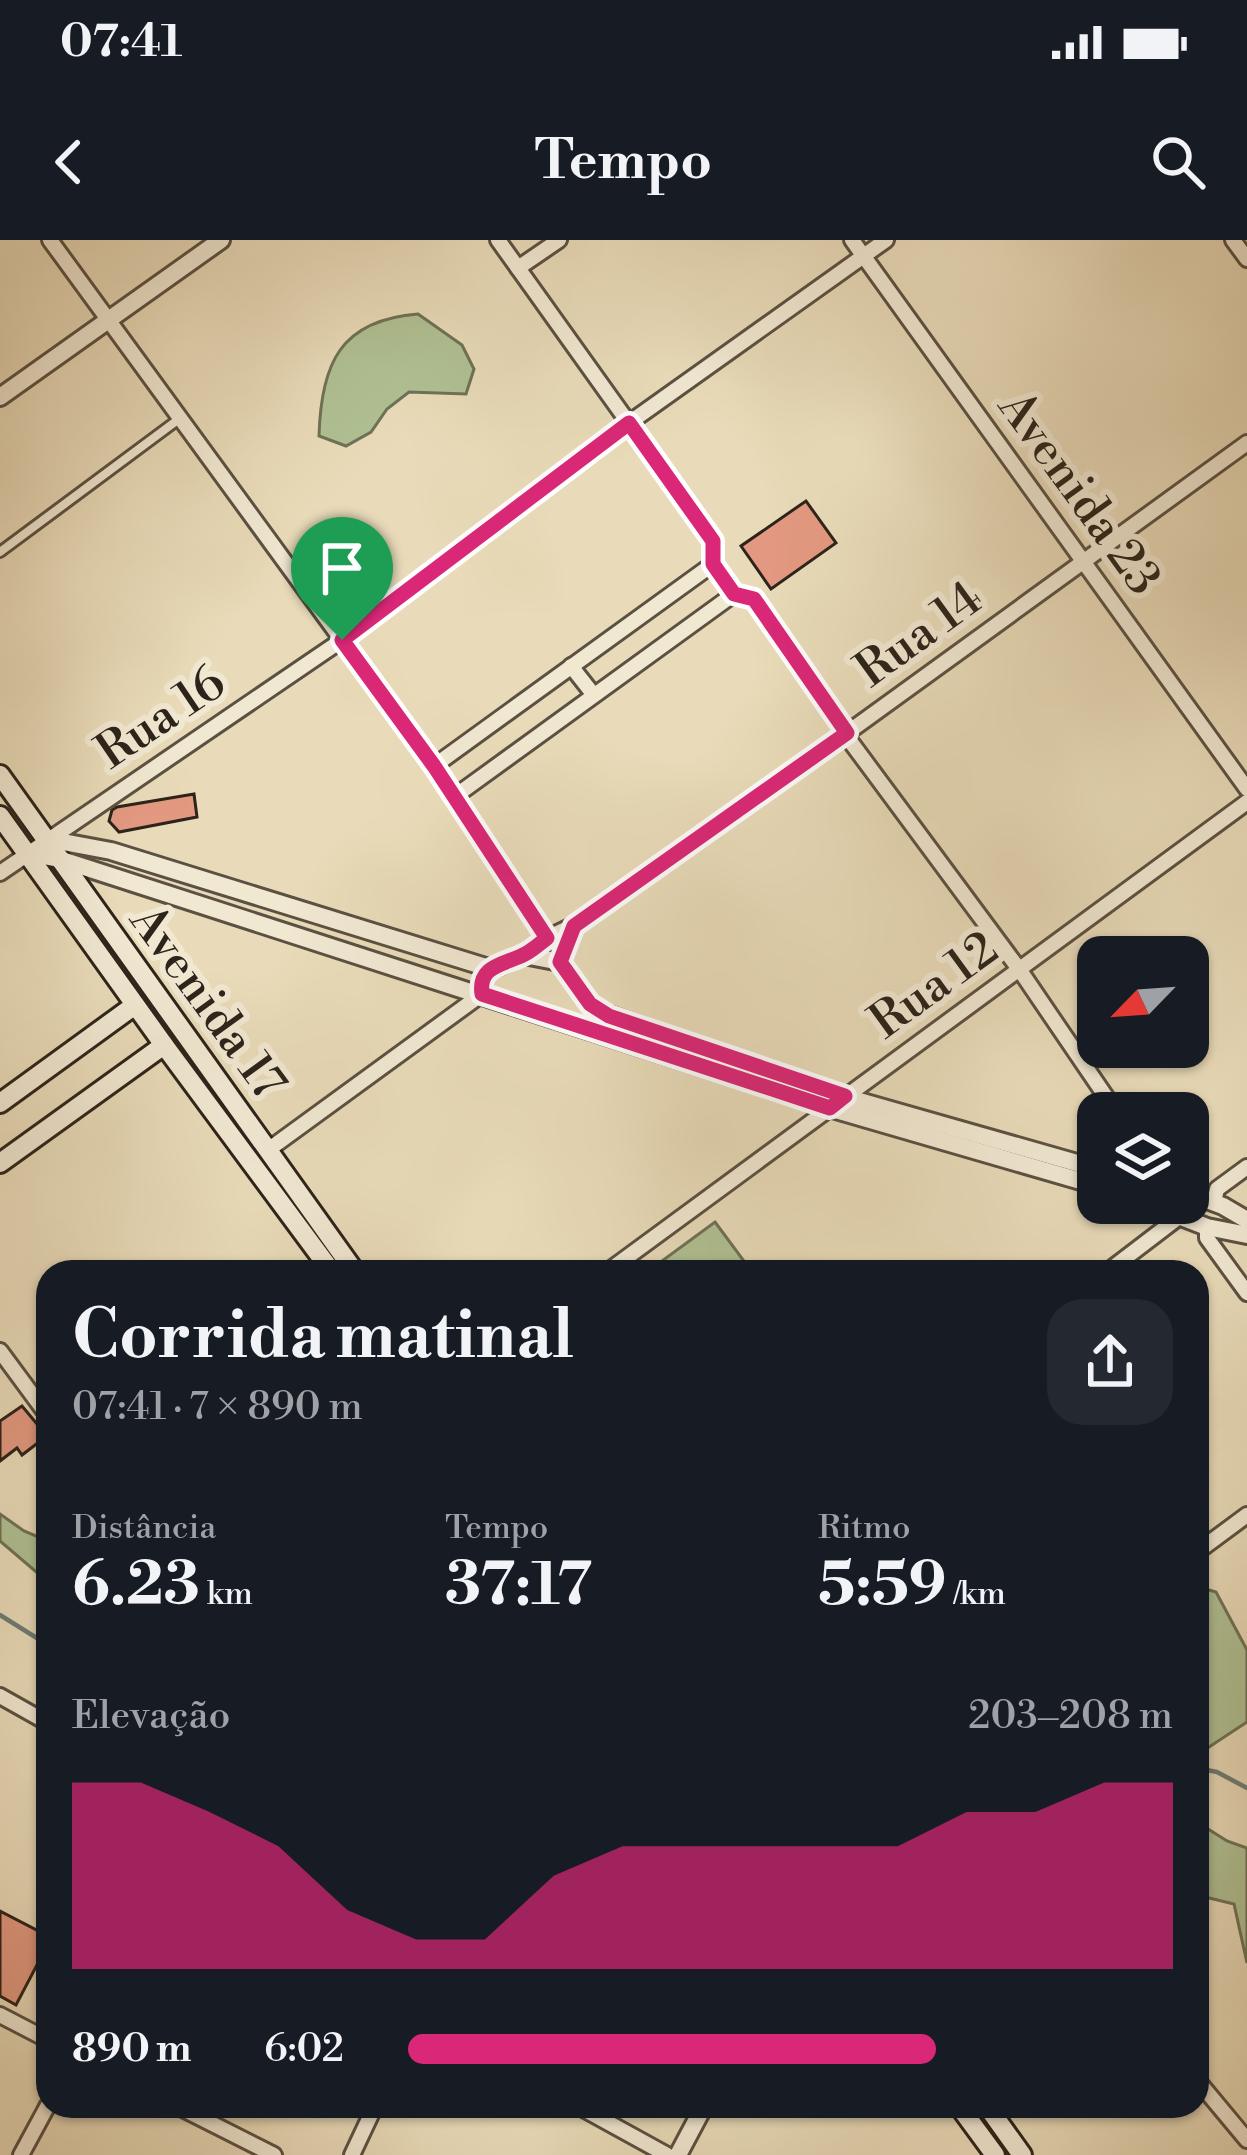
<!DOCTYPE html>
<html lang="pt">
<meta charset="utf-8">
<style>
:root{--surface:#171b24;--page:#242831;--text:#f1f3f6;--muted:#9ea1a6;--accent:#db2777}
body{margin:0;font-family:"Libre Bodoni",serif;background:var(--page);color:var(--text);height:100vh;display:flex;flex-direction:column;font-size:45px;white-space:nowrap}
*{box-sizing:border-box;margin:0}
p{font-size:39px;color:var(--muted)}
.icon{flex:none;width:66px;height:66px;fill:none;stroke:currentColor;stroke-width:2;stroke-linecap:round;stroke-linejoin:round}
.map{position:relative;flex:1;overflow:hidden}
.drawer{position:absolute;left:36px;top:1020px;width:1173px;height:858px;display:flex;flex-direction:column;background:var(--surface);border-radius:36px;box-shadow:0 3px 9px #0004}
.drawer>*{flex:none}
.needle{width:78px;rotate:245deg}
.tools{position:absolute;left:1077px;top:696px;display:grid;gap:24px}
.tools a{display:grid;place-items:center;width:132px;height:132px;border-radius:24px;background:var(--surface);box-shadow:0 3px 9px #0004;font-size:60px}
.pin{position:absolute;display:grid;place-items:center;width:102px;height:102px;color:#fff;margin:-123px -51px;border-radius:50% 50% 50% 0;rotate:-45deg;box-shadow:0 0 12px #0007}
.pin .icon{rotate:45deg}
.round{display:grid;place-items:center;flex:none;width:126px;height:126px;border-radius:36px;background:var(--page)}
.summary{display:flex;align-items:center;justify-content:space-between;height:204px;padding:0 36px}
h1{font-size:66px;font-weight:800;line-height:90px}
.stats{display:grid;grid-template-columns:repeat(3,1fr);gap:18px;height:204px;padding:12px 36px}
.stats div{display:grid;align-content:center}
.stats b{font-size:60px;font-weight:800}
.stats small{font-size:33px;font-weight:400}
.stats p{font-size:33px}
.chart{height:336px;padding:24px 36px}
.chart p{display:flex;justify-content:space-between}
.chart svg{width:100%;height:216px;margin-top:12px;fill:var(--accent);opacity:.7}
ul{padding:0 36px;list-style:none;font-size:39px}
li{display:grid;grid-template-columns:192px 144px 1fr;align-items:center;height:90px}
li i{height:30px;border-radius:15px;background:var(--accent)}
.status{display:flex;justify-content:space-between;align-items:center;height:84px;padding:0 60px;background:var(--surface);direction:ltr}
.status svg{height:33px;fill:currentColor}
header{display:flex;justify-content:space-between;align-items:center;height:156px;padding:0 36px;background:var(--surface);font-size:54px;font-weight:800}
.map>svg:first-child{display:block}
</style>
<div class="status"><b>07:41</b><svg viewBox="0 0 49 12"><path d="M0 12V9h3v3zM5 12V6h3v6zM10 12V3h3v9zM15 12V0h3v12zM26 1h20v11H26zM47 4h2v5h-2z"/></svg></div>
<header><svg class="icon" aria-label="back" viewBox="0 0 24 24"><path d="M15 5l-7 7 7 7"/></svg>Tempo<svg class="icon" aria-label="search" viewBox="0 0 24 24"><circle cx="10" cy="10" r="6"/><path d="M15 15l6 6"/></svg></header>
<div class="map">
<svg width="1247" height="1915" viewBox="0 0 1247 1915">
<rect width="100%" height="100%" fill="#e9dbb9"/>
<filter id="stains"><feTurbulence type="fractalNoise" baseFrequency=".00167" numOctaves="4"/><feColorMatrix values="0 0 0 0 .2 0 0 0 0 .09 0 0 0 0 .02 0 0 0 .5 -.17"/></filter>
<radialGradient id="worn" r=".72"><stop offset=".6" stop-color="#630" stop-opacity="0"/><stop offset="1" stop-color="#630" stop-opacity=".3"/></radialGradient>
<g fill="#b0c194" stroke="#6e7257" stroke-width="3">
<path d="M418,74L462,105L474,129L466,154L409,152L387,169L371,192L346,206L319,196C321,124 340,80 418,74Z"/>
<path d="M715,982L752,1032H647Z"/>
<path d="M0,1274L24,1291L48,1301V1342L0,1301Z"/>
<path d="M1199,1347L1216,1352L1247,1410V1482L1197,1515V1348Z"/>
<path d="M1197,1582L1227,1601L1247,1608V1723L1234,1664L1197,1655Z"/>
</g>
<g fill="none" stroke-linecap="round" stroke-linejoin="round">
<g stroke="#6d7e76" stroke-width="4.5">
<path d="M0,1375L48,1405"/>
<path d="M1197,1528L1217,1532L1247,1548"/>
</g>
</g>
<g fill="#e39981" stroke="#2c231a" stroke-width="3">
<path d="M806,261L836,303L771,349L741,306Z"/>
<path d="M194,554L197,577L119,592L109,581L112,570L117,567Z"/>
<path d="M22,1166L47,1196L22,1215L17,1208L0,1221V1181Z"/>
<path d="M0,1671L48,1696V1704L16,1765L0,1756Z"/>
</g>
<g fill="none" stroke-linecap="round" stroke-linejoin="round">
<defs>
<path id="service" d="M0,312L179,179"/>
<g id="minor">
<path d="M50,0L434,526L547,698"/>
<path d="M498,0L713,301V324L734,354L754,359L853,505L1019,729L1117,873"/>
<path d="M852,0L1247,549"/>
<path d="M1233,0L1247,19"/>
<path d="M518,28L559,0"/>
<path d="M571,426L593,454"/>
<path d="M434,526L713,324"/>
<path d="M454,557L734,354"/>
<path d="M0,633L342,400L629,183L886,0"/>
<path d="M524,715L547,698L574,685L847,493L1247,203"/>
<path d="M560,722L574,685"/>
<path d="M268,910L482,754"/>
<path d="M1214,962L1217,949L1247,927"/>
<path d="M1207,987V998L1247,1053"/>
<path d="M607,1032L1247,562"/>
<path d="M1107,1032L1179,977"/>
<path d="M0,1111L48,1176"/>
<path d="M1197,1312L1247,1275"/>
<path d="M0,1456L48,1483"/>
<path d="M0,1775L48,1800"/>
<path d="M1197,1840L1247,1900"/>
<path d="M177,1866L274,1915"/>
<path d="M578,1866L667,1915"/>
<path d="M21,1915L48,1865"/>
<path d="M352,1915L375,1866"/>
</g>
<g id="tertiary">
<path d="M0,157L221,0"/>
<path d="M47,599L111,611L492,729L524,715L560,722L590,764L609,775L845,857L1098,929"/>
<path d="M28,613L59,619L829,868L1098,946"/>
<path d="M1188,953L1223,966L1247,980"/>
<path d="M1145,963L1207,987L1247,995"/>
<path d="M678,1915L704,1866"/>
</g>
<g id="secondary">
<path d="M0,535L355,1032"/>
<path d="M0,576L164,805L332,1032"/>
<path d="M0,863L135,765"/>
<path d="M0,923L164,805"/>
<path d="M959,1866L995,1915"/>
<path d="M987,1866L1022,1915"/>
</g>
</defs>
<use href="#service" stroke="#5b5142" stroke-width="14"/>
<use href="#minor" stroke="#5b5142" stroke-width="20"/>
<use href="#tertiary" stroke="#5b5142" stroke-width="22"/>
<use href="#secondary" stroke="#2c231a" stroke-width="24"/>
<use href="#service" stroke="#f1e8d2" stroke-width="8"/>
<use href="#minor" stroke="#f1e8d2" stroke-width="14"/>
<use href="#tertiary" stroke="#f1e8d2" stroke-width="16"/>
<use href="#secondary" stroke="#f1e8d2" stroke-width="18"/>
</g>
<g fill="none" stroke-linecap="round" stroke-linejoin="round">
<defs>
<path id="route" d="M629,183L713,301V324L734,354L754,359L847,493L574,686L560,722L590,764L609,776L845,856L830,868L482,754C478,727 501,725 521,716C531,712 539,704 547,698L434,526L342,400Z"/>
</defs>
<use href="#route" stroke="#fff" stroke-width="24"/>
<use href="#route" stroke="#db2777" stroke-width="15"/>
</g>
<g text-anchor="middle" stroke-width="12" stroke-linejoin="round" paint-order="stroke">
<g font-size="48" fill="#2c231a" stroke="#f1e8d2">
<text transform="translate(1081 252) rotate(54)" y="17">Avenida 23</text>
<text transform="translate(918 393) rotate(-36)" y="17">Rua 14</text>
<text transform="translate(160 476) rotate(-34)" y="17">Rua 16</text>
<text transform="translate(933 744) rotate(-36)" y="17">Rua 12</text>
<text transform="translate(209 761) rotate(54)" y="17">Avenida 17</text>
</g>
</g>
<rect width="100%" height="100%" filter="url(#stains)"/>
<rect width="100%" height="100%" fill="url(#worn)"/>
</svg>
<div class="tools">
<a><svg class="needle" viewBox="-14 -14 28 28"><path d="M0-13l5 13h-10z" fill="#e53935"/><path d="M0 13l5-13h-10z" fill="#9ea1a6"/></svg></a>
<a><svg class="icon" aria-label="layers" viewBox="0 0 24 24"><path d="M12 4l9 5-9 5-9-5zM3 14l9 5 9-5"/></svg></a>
</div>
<div class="pin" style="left:342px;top:400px;background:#1e9e55"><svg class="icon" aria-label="arrive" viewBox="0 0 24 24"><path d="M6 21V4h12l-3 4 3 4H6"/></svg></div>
<section class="drawer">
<div class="summary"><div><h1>Corrida matinal</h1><p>07:41 · 7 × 890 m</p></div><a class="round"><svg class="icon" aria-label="share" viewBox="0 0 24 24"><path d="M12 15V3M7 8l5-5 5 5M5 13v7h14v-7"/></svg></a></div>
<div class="stats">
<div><p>Distância</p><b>6.23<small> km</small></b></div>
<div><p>Tempo</p><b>37:17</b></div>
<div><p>Ritmo</p><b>5:59<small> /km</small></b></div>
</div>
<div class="chart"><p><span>Elevação</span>203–208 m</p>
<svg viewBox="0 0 160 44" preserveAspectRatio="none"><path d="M0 44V6L10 6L20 12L30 19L40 32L50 38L60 38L70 25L80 19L90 19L100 19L110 19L120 19L130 12L140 12L150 6L160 6V44z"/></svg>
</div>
<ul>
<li><b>890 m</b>6:02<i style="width:69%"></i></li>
</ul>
</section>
</div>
